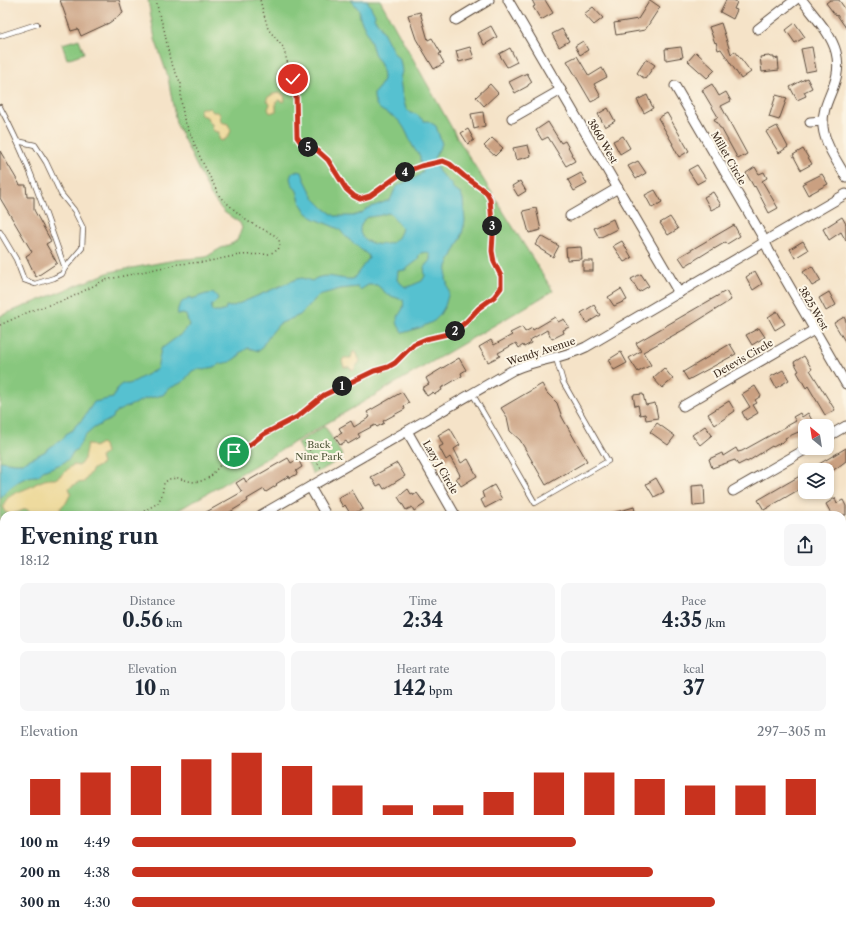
<!DOCTYPE html>
<meta charset="utf-8">
<style>
:root{--surface:#fff;--page:#f6f6f7;--text:#1f2937;--muted:#747a83;--accent:#c8321e}
body{margin:0;font-family:"Libre Caslon Text",serif;background:var(--page);color:var(--text);height:100vh;display:flex;flex-direction:column;font-size:15px;white-space:nowrap}
*{box-sizing:border-box;margin:0}
p{font-size:13px;color:var(--muted)}
.icon{flex:none;width:22px;height:22px;fill:none;stroke:currentColor;stroke-width:2;stroke-linecap:round;stroke-linejoin:round}
.map{position:relative;flex:1;overflow:hidden}
.details{position:absolute;left:0px;top:511px;width:846px;height:414px;display:flex;flex-direction:column;background:var(--surface);border-radius:12px 12px 0 0;box-shadow:0 2px 6px #0003}
.details>*{flex:none}
.needle{width:26px;rotate:330deg}
.tools{position:absolute;left:798px;top:419px;display:grid;gap:8px}
.tools a{display:grid;place-items:center;width:36px;height:36px;border-radius:8px;background:var(--surface);box-shadow:0 2px 6px #0003;font-size:20px}
.pin{position:absolute;display:grid;place-items:center;width:34px;height:34px;color:#fff;margin:-17px;border:2px solid #fff;border-radius:50%;box-shadow:0 1px 4px #0007}
.km{position:absolute;width:20px;height:20px;margin:-10px;border-radius:50%;background:#222;color:#fff;font-size:11px;line-height:20px;text-align:center}
.round{display:grid;place-items:center;flex:none;width:42px;height:42px;border-radius:8px;background:var(--page)}
.summary{display:flex;align-items:center;justify-content:space-between;height:68px;padding:0 20px}
h1{font-size:22px;font-weight:700;line-height:30px}
.figures{display:grid;grid-template-columns:repeat(3,1fr);gap:6px;height:68px;padding:4px 20px}
.figures div{display:grid;align-content:center;border-radius:8px;background:var(--page);text-align:center}
.figures b{font-size:20px;font-weight:700}
.figures small{font-size:11px;font-weight:400}
.figures p{font-size:11px}
.chart{height:112px;padding:8px 20px}
.chart p{display:flex;justify-content:space-between}
.chart svg{width:100%;height:72px;margin-top:4px;stroke:var(--accent);stroke-width:6}
ul{padding:0 20px;list-style:none;font-size:13px}
li{display:grid;grid-template-columns:64px 48px 1fr;align-items:center;height:30px}
li i{height:10px;border-radius:5px;background:var(--accent)}
.map>svg:first-child{display:block}
</style>
<div class="map">
<svg width="846" height="925" viewBox="0 0 846 925">
<rect width="100%" height="100%" fill="#fcf5e5"/>
<filter id="ink" filterUnits="userSpaceOnUse"><feTurbulence type="fractalNoise" baseFrequency=".025" numOctaves="2"/><feDisplacementMap in="SourceGraphic" scale="8" xChannelSelector="R" yChannelSelector="G"/><feConvolveMatrix kernelMatrix="1 2 1 2 8 2 1 2 1" color-interpolation-filters="sRGB"/></filter>
<filter id="wash" filterUnits="userSpaceOnUse"><feTurbulence type="fractalNoise" baseFrequency=".012" numOctaves="4" result="noise"/><feDisplacementMap in="SourceGraphic" scale="16" xChannelSelector="R" yChannelSelector="G"/><feGaussianBlur stdDeviation="0.9" result="paint"/><feColorMatrix in="noise" values="0 0 0 0 0 0 0 0 0 0 0 0 0 0 0 0 0 1.4 0 .05"/><feComposite in="paint" operator="in"/></filter>
<g filter="url(#wash)">
<rect width="100%" height="100%" fill="#f5e3c8"/>
<g fill="#88c77e" stroke="#62784e">
<path d="M148,0H380L458,139L553,291L170,515H4V611L0,613V316L110,272L175,260L206,257L221,248L233,243L237,240L242,228L240,223L224,212L211,196L176,123L168,77L155,39Z"/>
<path d="M79,39L84,53L67,59L62,44Z"/>
<path d="M325,426L343,457L322,470L313,474L297,443Z"/>
</g>
<g fill="#eeda9e" stroke="#94825e">
<path d="M280,93L284,95L285,100L284,102L278,100L276,102V111L270,113L268,109L270,104L267,101V98L273,94Z"/>
<path d="M202,108H209L213,112H217L220,114L221,122L228,124L231,131L227,138L222,141L219,139V132L214,131L212,128V124L209,122L207,117L201,115L200,113V109Z"/>
<path d="M353,352H356L360,361L353,371L349,367H344L342,361L344,358H351Z"/>
<path d="M101,443L104,445L106,453L100,457L102,464L93,469L84,482L77,483L69,488L71,493L66,503L63,505L60,509L63,515H35L26,509L11,515L4,511C1,494 22,492 32,486C37,483 43,480 49,479C51,479 53,479 55,479C62,476 67,469 73,465L79,466L84,459L87,444H90L94,447Z"/>
</g>
<path fill="#56c1d0" stroke="#487677" fill-rule="evenodd" d="M351,0H367L375,15L374,18L381,26H380L394,53L400,60L402,71L400,79L402,94L406,109L410,113L416,114L424,121H428L436,126L442,144L434,158L439,172L451,184L454,190L461,194L463,199L465,221L461,238L447,266L446,278L449,292L445,306L439,316L434,321L422,327L403,333C388,314 407,315 403,300L388,295L377,285H368L360,290L358,287L340,289L319,295L300,315L279,324L269,336L259,351L248,348L240,353V355L230,362L220,364L216,367L209,368L205,370L198,369L192,371L183,382L168,389L163,395L145,399L118,411L114,414L113,418L94,428L85,436L77,449L73,452L69,459L61,464L43,471L38,476C23,475 8,488 0,499V461L15,463H22L44,452L57,442L63,439L66,434L73,430L76,425L82,420L94,402L113,398L118,387L122,384H129L135,381L157,369L161,349L184,332L189,325L186,315L182,314L178,315C176,306 182,301 190,297L191,299C200,297 206,292 215,294L218,298C216,303 211,303 211,309L213,312H220L225,310L226,306L231,307L297,279L302,278L312,281C325,271 338,280 353,279L369,258L368,255L347,238L339,229L313,218L306,212L301,204L297,191L291,182L290,178L292,173L295,171L302,172L304,178L314,198L325,209L335,216H353L362,213L366,209L371,207L390,200C392,197 393,193 395,189C402,180 417,181 423,171L420,161V156C409,145 409,132 399,121C389,111 373,113 374,93L380,86L382,82L383,78L382,68L380,62L375,56L368,34L360,18L359,10ZM388,213C395,216 396,223 402,228C401,232 399,236 397,239C387,250 354,244 361,225C364,217 368,217 376,216C380,216 383,214 388,213ZM427,252L430,255V260L424,267L425,276L422,281L408,287H405L397,280L398,271L405,270L418,260L419,255L421,253Z"/>
<g id="blocks">
<g fill="#caa081">
<path d="M60,0H119L123,13L109,23L81,36L78,29L71,31Z"/>
<path d="M532,0H545L553,13L541,20L533,7L535,6Z"/>
<path d="M650,0L660,7L645,30L616,35L614,23L638,19Z"/>
<path d="M726,0H733L737,2L734,9L737,10L733,19L720,12Z"/>
<path d="M830,0H839L846,10V28L837,15L836,16L826,3Z"/>
<path d="M593,7L603,18L594,25L584,14Z"/>
<path d="M420,12L428,40L432,38L441,53L439,54L444,63L434,69L416,39L408,15Z"/>
<path d="M721,23L731,54L735,51L751,72L741,79L721,49L718,50L716,42L715,43L709,27Z"/>
<path d="M795,23L805,37L795,43L786,30Z"/>
<path d="M491,26L497,37L484,45L478,33Z"/>
<path d="M562,29L569,41L559,47L552,34Z"/>
<path d="M583,41L588,50L580,55L575,46Z"/>
<path d="M470,47L474,58L459,62L456,51Z"/>
<path d="M681,47L683,57L666,60L665,49Z"/>
<path d="M812,47L816,70L806,72L801,49Z"/>
<path d="M510,48L517,62L507,67L499,54Z"/>
<path d="M696,52L715,70L707,78L688,61Z"/>
<path d="M577,56L589,76L602,68L607,77L594,84L601,97L591,102L567,61Z"/>
<path d="M769,56L770,57H774V59L778,58L779,70L762,72L760,57Z"/>
<path d="M646,59L655,65L645,79L637,73Z"/>
<path d="M527,73L532,82L528,85V86L515,93L509,82Z"/>
<path d="M807,78L812,88L804,92L806,96L797,100L790,87Z"/>
<path d="M490,84L498,93L484,106L476,97Z"/>
<path d="M712,84L719,96L726,92L731,101L721,106L747,154L738,159L721,128H720L714,119L718,117L702,90Z"/>
<path d="M647,95L653,108L644,113L637,100Z"/>
<path d="M776,95L787,98L779,120L769,117Z"/>
<path d="M608,108L615,121L605,127L598,114Z"/>
<path d="M483,112L485,126L474,129L471,114Z"/>
<path d="M667,113L689,151L679,157L672,144H673L658,118Z"/>
<path d="M548,122L561,143L565,141L572,154H571L575,161L566,166L548,137L542,140L536,130Z"/>
<path d="M777,126L788,147L779,153L766,132Z"/>
<path d="M468,129L474,140L468,144L461,133Z"/>
<path d="M623,136L630,148L620,154L613,141Z"/>
<path d="M492,138L503,148L495,156L484,146Z"/>
<path d="M528,145L531,156L516,160L513,148Z"/>
<path d="M803,149L812,164L801,170L793,155Z"/>
<path d="M0,151L20,185H26L27,197H34V210L51,241L46,244L57,263L36,277L26,256L32,252L0,198Z"/>
<path d="M638,161L646,173L636,179L628,166Z"/>
<path d="M697,165L706,179L697,184L688,170Z"/>
<path d="M755,167L759,174L764,172L767,178L762,181L778,208L769,213L755,186L754,187L746,173Z"/>
<path d="M581,173L587,184L574,191L568,180Z"/>
<path d="M822,174L828,184L808,195L802,184Z"/>
<path d="M520,181L526,191L518,196L512,186Z"/>
<path d="M655,190L662,202L652,208L645,195Z"/>
<path d="M713,192L721,205L711,210L704,197Z"/>
<path d="M536,208L541,230L529,233L523,211Z"/>
<path d="M670,217L678,229L668,235L660,223Z"/>
<path d="M842,217L846,224V241L841,232L829,240L823,229Z"/>
<path d="M613,219L617,229L599,238L594,228Z"/>
<path d="M734,225L740,236L727,244L726,242L714,249V248L685,266L679,257Z"/>
<path d="M541,236L559,246L553,257L540,249V248L535,245Z"/>
<path d="M622,241L632,258L624,262L613,246Z"/>
<path d="M803,241L808,250L795,258L790,249Z"/>
<path d="M581,247L582,259L567,260L566,248Z"/>
<rect x="583" y="261" width="10" height="10"/>
<path d="M812,266L821,281L812,286L803,272Z"/>
<path d="M755,271L762,284L753,290L746,277Z"/>
<path d="M641,274L649,286L639,292L631,279Z"/>
<path d="M621,289L627,300L614,306L608,297Z"/>
<path d="M726,291L731,300L683,330L643,352L651,365L638,372L629,358L641,351L636,343Z"/>
<path d="M829,292L836,305L826,311L819,298Z"/>
<path d="M594,305L600,315L587,323L581,313Z"/>
<path d="M777,311L785,324L775,330L768,317Z"/>
<path d="M555,317L558,322L564,319L569,327L563,330L564,333L552,339L547,330L530,340L531,343L524,347L523,345L519,348L516,343L498,353L500,356L488,362L479,347L491,340L494,345L512,335L510,333L522,327L525,332L532,328L533,330Z"/>
<path d="M844,317L846,321V343L834,323Z"/>
<path d="M759,328L765,337L752,345L746,335Z"/>
<path d="M730,344L736,354L688,380L683,372Z"/>
<path d="M621,352L627,363L614,370L608,360Z"/>
<path d="M804,356L812,369L810,370L835,410L825,415L808,386L806,388L797,372L799,371L794,362Z"/>
<path d="M459,358L466,370L461,373L462,376L445,386L441,388L442,390L435,394L433,392L427,396L422,388L429,384L426,378Z"/>
<path d="M664,368L673,379L662,388L653,378Z"/>
<path d="M783,370L789,380L776,388L770,377Z"/>
<path d="M542,384L547,393L557,403L562,417L587,461L546,485L520,440L510,431L507,417L501,408Z"/>
<path d="M755,386L761,396L755,400L757,403L753,405L758,413L746,420L742,412L750,407L742,394Z"/>
<path d="M402,392L409,403L404,406L405,409L383,421L384,423L377,427L375,425L358,434L360,437L348,444L346,441L340,445L335,437L342,433L339,428L351,421L354,427L370,417L367,412Z"/>
<path d="M643,394L645,403L646,405L655,403L658,418L646,420L645,414L640,415L638,405L635,406L633,395Z"/>
<path d="M729,401L735,411L715,425L708,414Z"/>
<path d="M800,413L802,417L808,413L814,424L810,426H805V429L785,438L786,440L773,447L772,446L747,462L746,461L738,465L735,460L712,468L709,459L722,453L723,456L736,448L738,452L742,451L796,421L793,417Z"/>
<path d="M657,423L675,436L668,445L650,432Z"/>
<path d="M705,426L712,435L700,445L692,435Z"/>
<path d="M450,428L460,445L454,449L461,463L468,459L477,476L461,486L456,478L460,476L459,473L450,457L446,460L439,447L443,445L438,435Z"/>
<path d="M846,448V461L838,467L827,474V470H809Z"/>
<path d="M288,458L291,463L298,459L302,467L296,471L297,474L290,478L289,476L276,484L277,485L266,492L264,489L247,499L248,501L225,515H201L242,492L236,483L244,478L246,482Z"/>
<path d="M397,463L405,476L384,489L381,484L377,486L371,477Z"/>
<path d="M805,473V486L764,510L758,500Z"/>
<path d="M656,478L664,492L654,497L646,484Z"/>
<path d="M494,485L502,499L485,508L481,500L484,498L482,492Z"/>
<path d="M704,485L705,505L693,506L692,486Z"/>
<path d="M408,489L411,494L413,493L414,495L417,493L425,504L414,511L412,507L406,510L398,497Z"/>
<path d="M352,490L363,509L351,515L345,505L343,507L338,498Z"/>
<path d="M835,498L837,503L843,500L846,506V515H832L826,504Z"/>
<path d="M634,507L636,515H614L613,513Z"/>
</g>
</g>
</g>
<g filter="url(#ink)">
<use href="#blocks" fill-opacity="0" stroke="#574638" stroke-width="1"/>
<g fill="none" stroke-linecap="round" stroke-linejoin="round">
<defs>
<g id="lane">
<path d="M0,36L37,24"/>
<path d="M0,107C28,158 45,213 65,268L62,274L54,278L35,284L24,280L16,259L0,232"/>
<path d="M17,141L35,145L46,162L61,194L74,210L83,228L82,248L65,268"/>
<path d="M472,393L535,503L608,461L563,382L556,358"/>
</g>
<g id="street">
<path d="M508,0L679,293"/>
<path d="M802,0C814,16 831,33 836,52C844,84 821,98 823,127C825,145 837,161 846,177"/>
<path d="M456,20L489,0"/>
<path d="M758,29L795,0"/>
<path d="M675,86L761,234L769,251L846,384"/>
<path d="M512,118L561,90"/>
<path d="M810,122L823,121"/>
<path d="M570,216L618,188"/>
<path d="M683,406L814,330"/>
<path d="M407,431L455,515"/>
<path d="M827,437L846,426"/>
<path d="M310,487L326,515"/>
<path d="M733,491L808,448"/>
<path d="M261,515L513,370C537,359 562,359 586,347L755,248L772,237L846,194"/>
<path d="M842,579L846,585"/>
<path d="M0,678L4,675"/>
<path d="M0,779L4,786"/>
<path d="M842,787L846,794"/>
<path d="M0,873L4,871"/>
<path d="M350,921L353,925"/>
<path d="M798,921L800,925"/>
<path d="M128,925L134,921"/>
</g>
<g id="secondary">
<path d="M842,721L846,718"/>
<path d="M620,921L623,925"/>
<path d="M494,925L501,921"/>
</g>
</defs>
<use href="#lane" stroke="#574638" stroke-width="6"/>
<use href="#street" stroke="#574638" stroke-width="11"/>
<use href="#secondary" stroke="#574638" stroke-width="15"/>
<g stroke="#574638" stroke-width="1.5" stroke-dasharray="1 3" stroke-linecap="butt">
<path d="M0,325L33,310L68,299L105,280L178,264L205,262L239,255L269,254L278,250L280,245L279,240L274,235L247,221L220,197L200,157L184,119L181,100V84L170,60L164,29L159,14L156,0"/>
<path d="M305,443L322,470"/>
<path d="M331,454L342,459"/>
<path d="M137,515L158,503L162,495L164,483L169,479L178,478L192,482L201,481L206,479L211,476L225,459L234,452L247,447L264,434L297,417L324,395L374,371L388,367L395,363L414,344L426,339L452,333L466,322L479,308L495,297L501,288V276L494,261L492,251L493,235L490,199L486,192L464,176L450,164L443,161L435,163L402,173L370,196L360,199L354,196L346,189L328,160L318,151L302,144L297,137L296,91L293,79L289,68L283,47L268,29L260,0"/>
<path d="M0,593L4,592"/>
</g>
<use href="#lane" stroke="#fff" stroke-width="4.5"/>
<use href="#street" stroke="#fff" stroke-width="9"/>
<use href="#secondary" stroke="#fff" stroke-width="13"/>
</g>
</g>
<g fill="none" stroke-linecap="round" stroke-linejoin="round" filter="url(#ink)">
<defs>
<path id="route" d="M234,452L247,447L264,434L297,417L324,395L374,371L388,367L395,363L414,344L426,339L452,333L466,322L479,308L494,297L501,288V276L494,262L492,251L493,235L490,199L486,192L464,176L450,164L443,161L421,166L402,173L370,196L360,199L354,196L346,189L328,160L318,151L302,144L297,137L296,91L293,79"/>
</defs>
<use href="#route" stroke="#fff" stroke-width="8"/>
<use href="#route" stroke="#c8321e" stroke-width="5"/>
</g>
<g text-anchor="middle" stroke-width="4" stroke-linejoin="round" paint-order="stroke">
<g font-size="10" fill="#3b2a1e" stroke="#fcf5e5">
<text transform="translate(603 141) rotate(60)" y="4">3860 West</text>
<text transform="translate(729 158) rotate(60)" y="4">Millet Circle</text>
<text transform="translate(814 308) rotate(60)" y="4">3825 West</text>
<text transform="translate(541 351) rotate(-18)" y="4">Wendy Avenue</text>
<text transform="translate(743 358) rotate(-30)" y="4">Detevis Circle</text>
<text transform="translate(441 467) rotate(60)" y="4">Lazy J Circle</text>
</g>
<g font-size="10" fill="#52593b" stroke="#fcf5e5">
<text x="319" y="448">Back<tspan x="319" dy="12">Nine Park</tspan></text>
</g>
</g>
</svg>
<div class="tools">
<a><svg class="needle" viewBox="-14 -14 28 28"><path d="M0-13l5 13h-10z" fill="#e53935"/><path d="M0 13l5-13h-10z" fill="#747a83"/></svg></a>
<a><svg class="icon" aria-label="layers" viewBox="0 0 24 24"><path d="M12 4l9 5-9 5-9-5zM3 14l9 5 9-5"/></svg></a>
</div>
<div class="pin" style="left:234px;top:452px;background:#1e9e55"><svg class="icon" aria-label="arrive" viewBox="0 0 24 24"><path d="M6 21V4h12l-3 4 3 4H6"/></svg></div>
<div class="pin" style="left:293px;top:79px;background:#d93025"><svg class="icon" aria-label="check" viewBox="0 0 24 24"><path d="M5 12l5 5 9-10"/></svg></div>
<b class="km" style="left:342px;top:386px">1</b>
<b class="km" style="left:455px;top:331px">2</b>
<b class="km" style="left:492px;top:226px">3</b>
<b class="km" style="left:405px;top:172px">4</b>
<b class="km" style="left:308px;top:147px">5</b>
<section class="details">
<div class="summary"><div><h1>Evening run</h1><p>18:12</p></div><a class="round"><svg class="icon" aria-label="share" viewBox="0 0 24 24"><path d="M12 15V3M7 8l5-5 5 5M5 13v7h14v-7"/></svg></a></div>
<div class="figures">
<div><p>Distance</p><b>0.56<small> km</small></b></div>
<div><p>Time</p><b>2:34</b></div>
<div><p>Pace</p><b>4:35<small> /km</small></b></div>
</div>
<div class="figures">
<div><p>Elevation</p><b>10<small> m</small></b></div>
<div><p>Heart rate</p><b>142<small> bpm</small></b></div>
<div><p>kcal</p><b>37</b></div>
</div>
<div class="chart"><p><span>Elevation</span>297–305 m</p>
<svg viewBox="0 0 160 44" preserveAspectRatio="none"><path d="M5 44V22M15 44V18M25 44V14M35 44V10M45 44V6M55 44V14M65 44V26M75 44V38M85 44V38M95 44V30M105 44V18M115 44V18M125 44V22M135 44V26M145 44V26M155 44V22"/></svg>
</div>
<ul>
<li><b>100 m</b>4:49<i style="width:64%"></i></li>
<li><b>200 m</b>4:38<i style="width:75%"></i></li>
<li><b>300 m</b>4:30<i style="width:84%"></i></li>
</ul>
</section>
</div>
